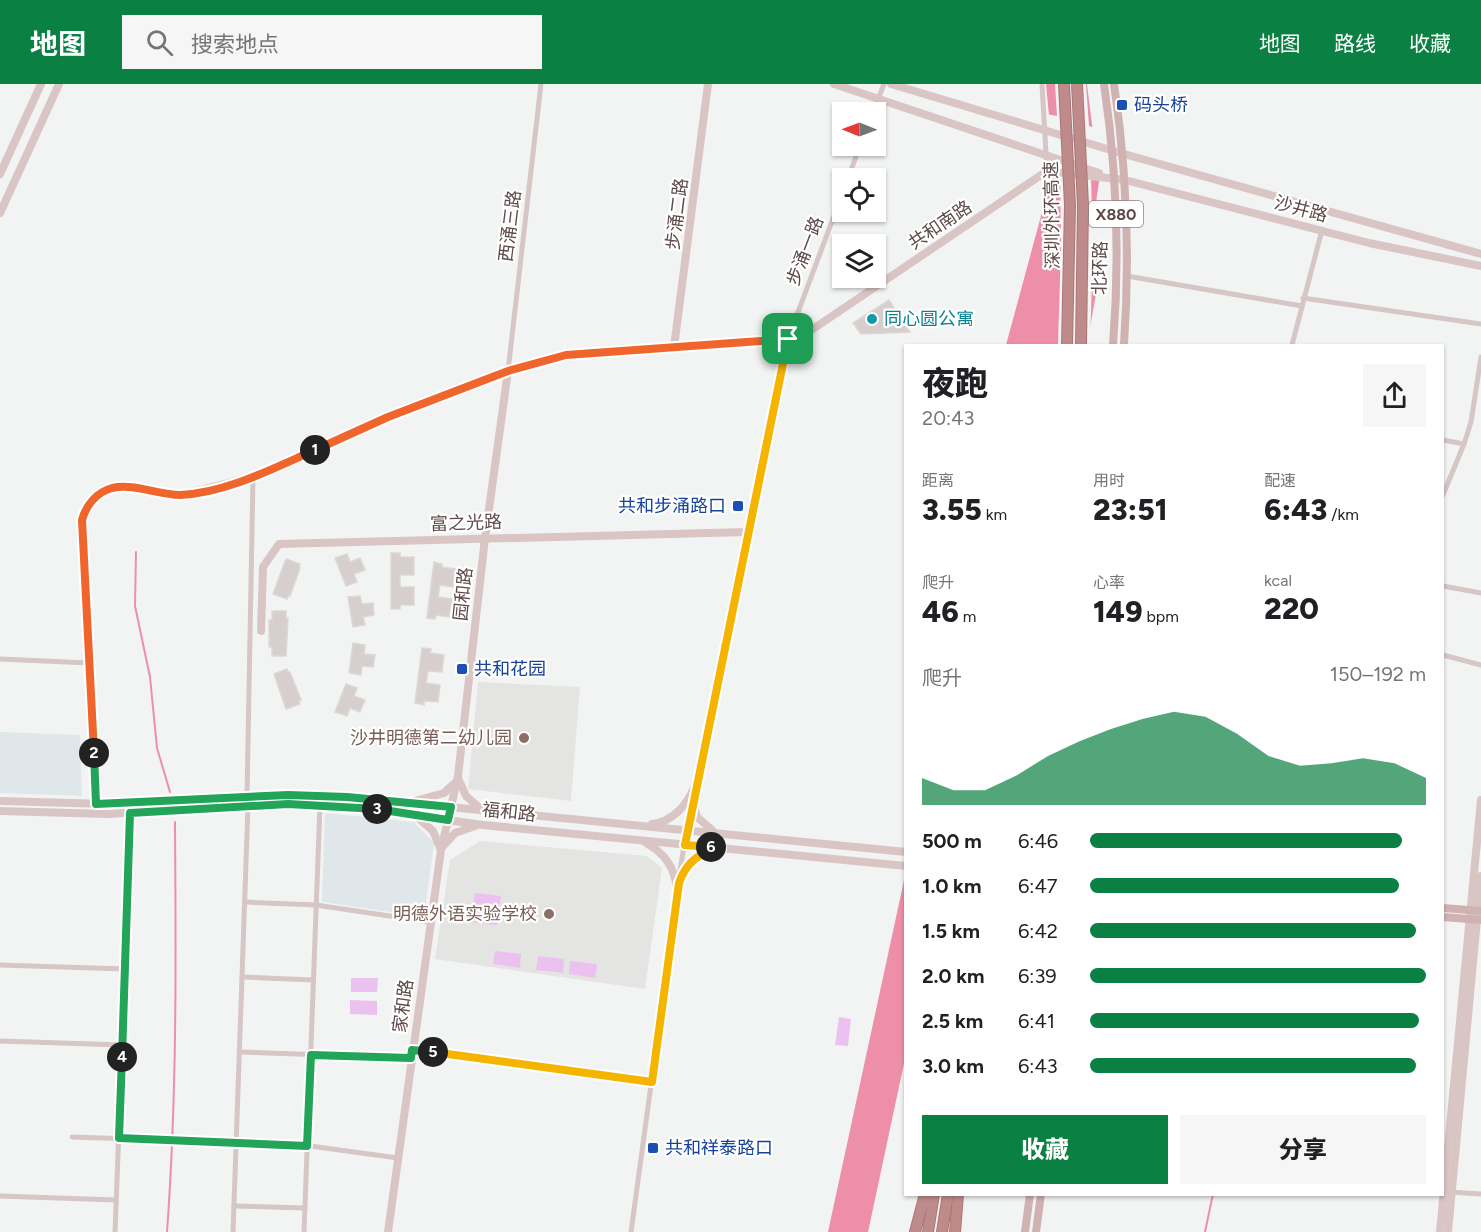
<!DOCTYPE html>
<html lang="zh">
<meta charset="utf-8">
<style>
:root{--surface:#fff;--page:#f6f6f6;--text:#202124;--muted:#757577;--accent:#0b8043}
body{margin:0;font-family:Figtree,"Noto Sans SC",sans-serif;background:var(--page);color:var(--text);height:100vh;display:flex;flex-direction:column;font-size:22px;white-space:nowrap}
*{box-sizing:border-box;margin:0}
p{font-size:20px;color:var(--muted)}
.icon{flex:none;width:33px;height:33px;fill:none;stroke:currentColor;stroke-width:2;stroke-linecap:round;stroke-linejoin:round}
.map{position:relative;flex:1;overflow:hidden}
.panel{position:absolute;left:904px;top:260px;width:540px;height:852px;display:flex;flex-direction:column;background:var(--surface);border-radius:0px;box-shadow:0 2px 4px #0004}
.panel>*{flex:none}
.needle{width:39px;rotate:271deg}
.buttons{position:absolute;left:832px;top:18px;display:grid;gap:12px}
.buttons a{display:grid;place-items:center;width:54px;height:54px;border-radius:0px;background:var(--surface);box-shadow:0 2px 4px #0004;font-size:30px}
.pin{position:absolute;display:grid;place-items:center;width:51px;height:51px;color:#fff;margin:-26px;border-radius:12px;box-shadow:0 3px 9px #0006}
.km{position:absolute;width:30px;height:30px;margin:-15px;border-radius:50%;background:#222;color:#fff;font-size:16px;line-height:30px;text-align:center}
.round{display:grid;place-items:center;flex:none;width:63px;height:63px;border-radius:0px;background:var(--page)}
.head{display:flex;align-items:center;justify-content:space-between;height:102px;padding:0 18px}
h1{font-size:33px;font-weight:800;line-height:45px}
.stats{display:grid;grid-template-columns:repeat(3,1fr);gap:9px;height:102px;padding:6px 18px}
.stats div{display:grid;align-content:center}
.stats b{font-size:30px;font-weight:800}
.stats small{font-size:16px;font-weight:400}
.stats p{font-size:16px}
.chart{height:168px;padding:12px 18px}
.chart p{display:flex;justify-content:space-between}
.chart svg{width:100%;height:108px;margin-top:6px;fill:var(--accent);opacity:.7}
.action{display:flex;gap:12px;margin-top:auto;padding:12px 18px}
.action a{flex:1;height:69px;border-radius:0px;background:var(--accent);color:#fff;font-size:24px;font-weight:800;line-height:69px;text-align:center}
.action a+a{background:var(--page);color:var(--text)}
ul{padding:0 18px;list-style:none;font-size:20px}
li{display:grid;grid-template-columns:96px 72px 1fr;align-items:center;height:45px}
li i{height:15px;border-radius:8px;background:var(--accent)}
header{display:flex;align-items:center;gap:36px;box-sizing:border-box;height:84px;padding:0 30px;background:var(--accent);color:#fff}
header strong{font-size:28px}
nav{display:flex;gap:33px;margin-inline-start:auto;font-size:21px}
.search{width:420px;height:54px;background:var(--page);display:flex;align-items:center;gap:15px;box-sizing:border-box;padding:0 21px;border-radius:0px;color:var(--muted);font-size:22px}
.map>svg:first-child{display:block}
</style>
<header>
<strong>地图</strong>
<div class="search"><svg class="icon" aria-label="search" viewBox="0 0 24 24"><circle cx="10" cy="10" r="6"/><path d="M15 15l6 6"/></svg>搜索地点</div>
<nav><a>地图</a><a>路线</a><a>收藏</a></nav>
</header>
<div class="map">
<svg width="1481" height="1148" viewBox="0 0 1481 1148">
<rect width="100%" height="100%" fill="#f2f4f3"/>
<g fill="#dfe7eb">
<path d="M0,648L80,651L82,712L0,709Z"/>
<path d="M325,729L414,738L434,759L424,833L322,818Z"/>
</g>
<g fill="#e4e5e3">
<path d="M478,598L580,603L571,717L468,705Z"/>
<path d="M480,757L647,772L662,784L645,905L435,875L450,776Z"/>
</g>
<g fill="#ebc1f0">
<path d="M475,809L501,812L499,826L473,822Z"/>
<path d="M473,824L499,827L497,841L471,838Z"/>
<path d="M495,867L521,870L520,884L493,880Z"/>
<path d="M538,872L564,875L563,889L536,886Z"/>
<path d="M570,877L597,880L595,894L569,890Z"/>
<path d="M351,894H378L377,908H351Z"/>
<path d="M350,916L377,917V931L350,930Z"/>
<path d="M839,933L851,935L848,962L835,961Z"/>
</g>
<g fill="#ed8fa9">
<path d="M1046,0H1087L1099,98L1091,152L1101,181L1087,261H1006L1054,84Z"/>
<path d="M906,787V970L868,1148H828Z"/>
</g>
<path fill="#f2f4f3" d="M1055,0H1086L1089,42L1095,44L1102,97L1091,95L1093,162L1090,261H1058L1061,162L1060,85L1051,83L1046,30L1057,32Z"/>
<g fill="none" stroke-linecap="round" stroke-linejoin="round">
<g stroke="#ed8fa9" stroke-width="2">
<path d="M136,468L135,522L150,593L157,664L170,708"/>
<path d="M167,1148C177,1011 176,875 175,738"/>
<path d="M1205,1148L1213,1110"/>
</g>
</g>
<g fill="#d6cfce" stroke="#ddd7d6" stroke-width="1.5">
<path d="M889,216L910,248L861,250L853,239Z"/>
<path d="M391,469H400V473H414V491H400V503H414V521H400V525H391Z"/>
<path d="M347,470L350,478L360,474L365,486L354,490L357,498L346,502L335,474Z"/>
<path d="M286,475L300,480L299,484H300L290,512H288L287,515L273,510Z"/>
<path d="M434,478L442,480V483L455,485L453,503L440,501L438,513L452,515L449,533L436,531L435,535L427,534Z"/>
<path d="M360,512L362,520L373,519L374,531L363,533L365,541L353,543L348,513Z"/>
<path d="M272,527H286V534H288L286,572H272V563H269V536H272Z"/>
<path d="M353,559L365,561L364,570L375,571L373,583L362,582L361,591L349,589Z"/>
<path d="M422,564L431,565L430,569L444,571L442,588L428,587L426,599L440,601L438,618L424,617V621L415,619Z"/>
<path d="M287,585L288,588H290L301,616L299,617L300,620L286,625L274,590Z"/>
<path d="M346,600L357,604L354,612L365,616L360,628L350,624L347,632L335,628Z"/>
</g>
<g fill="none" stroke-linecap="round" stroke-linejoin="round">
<defs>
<g id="highway">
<path d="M915,1148L925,1110"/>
<path d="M928,1148L934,1110"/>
<path d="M942,1148L948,1110"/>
<path d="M955,1148L958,1110"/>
</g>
</defs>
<use href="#highway" stroke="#ab7775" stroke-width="12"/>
<g stroke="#d6c6c6" stroke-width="5">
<path d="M1042,0L1047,87"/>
<path d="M873,28L884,0"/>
<path d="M848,94L860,62"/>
<path d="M1127,192L1302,222"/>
<path d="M1303,214L1481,240"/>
<path d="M788,255L843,108"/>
<path d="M1292,261L1322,146"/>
<path d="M508,287L541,0"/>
<path d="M1443,356L1464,360L1443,411"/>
<path d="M1464,360L1471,338L1481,273"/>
<path d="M1443,502L1481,509"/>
<path d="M1443,571L1481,581"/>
<path d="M0,575L89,579"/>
<path d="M694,707L747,448"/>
<path d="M247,712L253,393"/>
<path d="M679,793L691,719"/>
<path d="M245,818L316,821L430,838"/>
<path d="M0,881L125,885"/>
<path d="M242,893L313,896"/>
<path d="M0,957L122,961"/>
<path d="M412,965L652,998"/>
<path d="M239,968L411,974"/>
<path d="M72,1053L303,1061L398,1074"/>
<path d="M1449,1108L1481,1110"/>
<path d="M0,1112L116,1116"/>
<path d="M234,1122L305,1124"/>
<path d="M115,1148L131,729"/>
<path d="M233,1148L248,722"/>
<path d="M304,1148L320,721"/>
<path d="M631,1148L678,802"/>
</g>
<g stroke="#dac5c5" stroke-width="8">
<path d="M834,0L1099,89"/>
<path d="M891,0L1124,70L1481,170"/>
<path d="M0,90L41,0"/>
<path d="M0,129L59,0"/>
<path d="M674,263L708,0"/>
<path d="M261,547L263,483L279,460L747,448L788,255"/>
<path d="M458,694L466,712L482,726"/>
<path d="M692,716L697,733L713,747"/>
<path d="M0,717L107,720L288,711L347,713L906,768"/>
<path d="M415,717L444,709L455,699"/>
<path d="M96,720L82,436L85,426L95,413L110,404L123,403L181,411L253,393L388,334L508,287L566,271L788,255L810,247L1047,87L1125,96L1369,159L1481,182"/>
<path d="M0,727L107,730L288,720L346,722L483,741L906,782"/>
<path d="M416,732L433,747L440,764"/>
<path d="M652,740C672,738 686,722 694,704"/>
<path d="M646,759C665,769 675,785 677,805"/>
<path d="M443,762L455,749L475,742"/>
<path d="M678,801C684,782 696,770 715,765"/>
<path d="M388,1148L441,766L458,692L485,454L508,287"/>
<path d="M1440,1148L1481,716"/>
<path d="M1448,1148L1481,792"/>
</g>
<g stroke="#d0b2b2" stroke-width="8">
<path d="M1104,0C1117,87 1120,173 1113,261"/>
<path d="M1114,0C1127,87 1130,173 1124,261"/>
<path d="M1443,824L1481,827"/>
<path d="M1443,833L1481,836"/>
<path d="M1025,1148L1030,1110"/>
<path d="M1036,1148L1041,1110"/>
</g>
<use href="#highway" stroke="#bf8b8a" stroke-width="10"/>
<defs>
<g id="highway-bridge">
<path d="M1064,0L1070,121L1067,261"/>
<path d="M1077,0L1083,121L1081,261"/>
</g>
</defs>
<use href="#highway-bridge" stroke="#ab7775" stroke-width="12" stroke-linecap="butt"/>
<use href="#highway-bridge" stroke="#bf8b8a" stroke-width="10"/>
</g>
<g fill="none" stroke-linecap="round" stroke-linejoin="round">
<defs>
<path id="split-1" d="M315,366L388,333L508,287L566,271L788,255"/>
<path id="split-2" d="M94,669L82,436C86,421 97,408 112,404C134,399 158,411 180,411C226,409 274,384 315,366"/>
<path id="split-3" d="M94,669L96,720L288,711L347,713L451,723L448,736L377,725"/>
<path id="split-4" d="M122,973L130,729L288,720L377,725"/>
<path id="split-5" d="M122,973L119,1054L307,1062L311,971L411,974L412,966L433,968"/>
<path id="split-6" d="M433,968L652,998L679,799C686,779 700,767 721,765L711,763"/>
<path id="split-7" d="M711,763L685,761L788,255"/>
</defs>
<use href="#split-1" stroke="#fff" stroke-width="12"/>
<use href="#split-2" stroke="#fff" stroke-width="12"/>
<use href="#split-3" stroke="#fff" stroke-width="12"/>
<use href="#split-4" stroke="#fff" stroke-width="12"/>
<use href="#split-5" stroke="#fff" stroke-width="12"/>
<use href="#split-6" stroke="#fff" stroke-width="12"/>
<use href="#split-7" stroke="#fff" stroke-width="12"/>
<use href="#split-1" stroke="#f0652b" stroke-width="8"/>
<use href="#split-2" stroke="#f0652b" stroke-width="8"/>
<use href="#split-3" stroke="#22a559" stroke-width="8"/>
<use href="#split-4" stroke="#22a559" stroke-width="8"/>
<use href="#split-5" stroke="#22a559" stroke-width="8"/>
<use href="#split-6" stroke="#f5b400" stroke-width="8"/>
<use href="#split-7" stroke="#f5b400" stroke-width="8"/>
</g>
<g fill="#1a4fb4" stroke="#fff" stroke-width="2">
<rect x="1116" y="15" width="12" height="12" rx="3"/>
<rect x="732" y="416" width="12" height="12" rx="3"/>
<rect x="456" y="579" width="12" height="12" rx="3"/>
<rect x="647" y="1058" width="12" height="12" rx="3"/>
</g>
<circle fill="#0f9aa8" stroke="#fff" stroke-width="2" cx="872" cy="235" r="6"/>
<g fill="#8d6e63" stroke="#fff" stroke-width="2">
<circle cx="524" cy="654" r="6"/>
<circle cx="549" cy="830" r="6"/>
</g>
<g text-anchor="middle" stroke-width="4.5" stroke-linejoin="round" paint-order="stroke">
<rect fill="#fff" stroke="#8f8080" stroke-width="1.5" x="1089" y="117" width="54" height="26" rx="4.5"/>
<g font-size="16" font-weight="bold" fill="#5f4949">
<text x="1116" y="136">X880</text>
</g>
<g font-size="18" fill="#164399" stroke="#fff" text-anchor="start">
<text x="1134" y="27">码头桥</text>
<text x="726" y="428" text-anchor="end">共和步涌路口</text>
<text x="474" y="591">共和花园</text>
<text x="665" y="1070">共和祥泰路口</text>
</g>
<g font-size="18" fill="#5f4949" stroke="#fff">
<text transform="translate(1301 125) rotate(15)" y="6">沙井路</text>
<text transform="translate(677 130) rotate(-83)" y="6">步涌二路</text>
<text transform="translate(1052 131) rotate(-91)" y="6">深圳外环高速</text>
<text transform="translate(940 141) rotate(-34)" y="6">共和南路</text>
<text transform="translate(510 142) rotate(-83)" y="6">西涌三路</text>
<text transform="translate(805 167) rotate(-69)" y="6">步涌一路</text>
<text transform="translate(1100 184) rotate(-89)" y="6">北环路</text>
<text transform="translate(466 439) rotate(-2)" y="6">富之光路</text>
<text transform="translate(463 510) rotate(-84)" y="6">园和路</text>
<text transform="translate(509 728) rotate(6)" y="6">福和路</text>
<text transform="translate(403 922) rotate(-82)" y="6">家和路</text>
</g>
<g font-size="18" fill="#0d838f" stroke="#fff" text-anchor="start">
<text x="884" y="241">同心圆公寓</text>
</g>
<g font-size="18" fill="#785e54" stroke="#fff" text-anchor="end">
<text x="512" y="660">沙井明德第二幼儿园</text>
<text x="537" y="836">明德外语实验学校</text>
</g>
</g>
</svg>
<div class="buttons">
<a><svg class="needle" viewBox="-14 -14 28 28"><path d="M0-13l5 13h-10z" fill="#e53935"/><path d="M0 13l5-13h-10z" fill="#757577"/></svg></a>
<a><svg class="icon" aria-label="locate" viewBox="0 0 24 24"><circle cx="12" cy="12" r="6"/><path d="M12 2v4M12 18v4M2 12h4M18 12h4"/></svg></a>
<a><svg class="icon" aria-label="layers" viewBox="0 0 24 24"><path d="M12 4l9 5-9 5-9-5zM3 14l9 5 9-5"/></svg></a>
</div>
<div class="pin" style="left:788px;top:255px;background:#1e9e55"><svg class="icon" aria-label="arrive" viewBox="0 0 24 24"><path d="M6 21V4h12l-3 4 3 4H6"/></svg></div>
<b class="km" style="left:315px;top:366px">1</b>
<b class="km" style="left:94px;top:669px">2</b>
<b class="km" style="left:377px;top:725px">3</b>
<b class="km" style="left:122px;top:973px">4</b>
<b class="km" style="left:433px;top:968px">5</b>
<b class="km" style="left:711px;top:763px">6</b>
<section class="panel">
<div class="head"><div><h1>夜跑</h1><p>20:43</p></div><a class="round"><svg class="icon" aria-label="share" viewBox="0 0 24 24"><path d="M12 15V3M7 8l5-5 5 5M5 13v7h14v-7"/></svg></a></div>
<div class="stats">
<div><p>距离</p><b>3.55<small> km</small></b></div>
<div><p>用时</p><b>23:51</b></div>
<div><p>配速</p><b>6:43<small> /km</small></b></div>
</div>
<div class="stats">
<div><p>爬升</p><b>46<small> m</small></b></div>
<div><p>心率</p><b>149<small> bpm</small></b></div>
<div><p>kcal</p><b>220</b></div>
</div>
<div class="chart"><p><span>爬升</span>150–192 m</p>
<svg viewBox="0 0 160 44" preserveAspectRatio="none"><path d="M0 44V33L10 38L20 38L30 32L40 24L50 18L60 13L70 9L80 6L90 8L100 15L110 24L120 28L130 27L140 25L150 27L160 33V44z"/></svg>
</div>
<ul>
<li><b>500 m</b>6:46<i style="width:93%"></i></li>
<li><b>1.0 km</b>6:47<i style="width:92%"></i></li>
<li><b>1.5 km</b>6:42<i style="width:97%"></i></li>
<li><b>2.0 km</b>6:39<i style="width:100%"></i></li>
<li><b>2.5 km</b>6:41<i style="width:98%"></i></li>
<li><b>3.0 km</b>6:43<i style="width:97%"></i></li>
</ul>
<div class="action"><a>收藏</a><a>分享</a></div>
</section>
</div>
